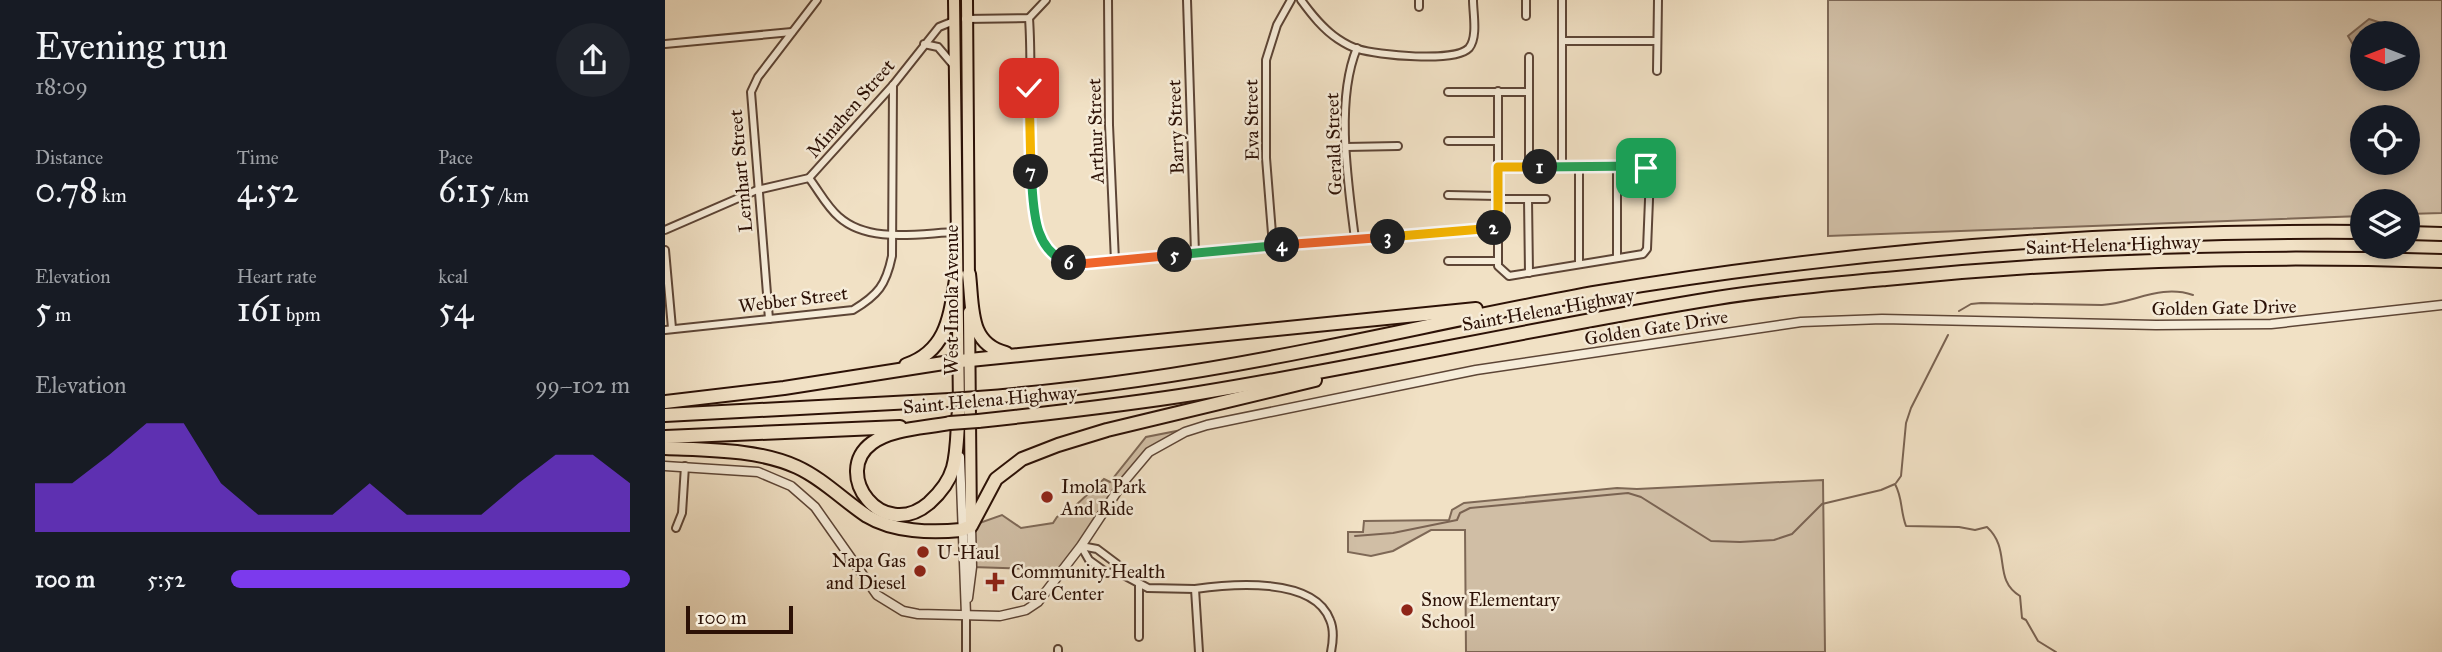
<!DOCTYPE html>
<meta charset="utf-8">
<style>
:root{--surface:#171b24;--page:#20242c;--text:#f1f3f6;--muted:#9ea1a6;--accent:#7c3aed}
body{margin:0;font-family:"IM FELL Great Primer",serif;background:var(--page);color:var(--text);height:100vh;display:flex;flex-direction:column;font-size:26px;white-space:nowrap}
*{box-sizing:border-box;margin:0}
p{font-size:23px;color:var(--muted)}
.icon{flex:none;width:38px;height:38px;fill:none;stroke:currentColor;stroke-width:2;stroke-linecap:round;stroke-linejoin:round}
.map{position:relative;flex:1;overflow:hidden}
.details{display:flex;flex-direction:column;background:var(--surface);width:665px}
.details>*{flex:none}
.needle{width:46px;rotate:270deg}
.tools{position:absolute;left:1685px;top:21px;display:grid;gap:14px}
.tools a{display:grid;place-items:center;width:70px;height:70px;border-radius:50%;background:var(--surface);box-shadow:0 4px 10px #0003;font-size:35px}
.scale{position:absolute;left:21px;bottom:18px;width:107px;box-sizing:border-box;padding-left:7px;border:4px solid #2c1106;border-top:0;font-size:19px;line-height:24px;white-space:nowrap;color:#2c1106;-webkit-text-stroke:5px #f6ecd9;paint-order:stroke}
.pin{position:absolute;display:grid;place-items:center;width:60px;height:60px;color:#fff;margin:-30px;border-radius:14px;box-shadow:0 4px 10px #0006}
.km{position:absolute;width:35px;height:35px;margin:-18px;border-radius:50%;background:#222;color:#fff;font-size:19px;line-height:35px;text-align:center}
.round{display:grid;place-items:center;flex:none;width:74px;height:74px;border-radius:37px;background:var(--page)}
.overview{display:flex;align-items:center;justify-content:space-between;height:119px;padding:0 35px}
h1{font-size:38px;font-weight:600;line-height:52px}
.metrics{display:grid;grid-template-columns:repeat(3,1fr);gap:10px;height:119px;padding:7px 35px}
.metrics div{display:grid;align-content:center}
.metrics b{font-size:35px;font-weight:600}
.metrics small{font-size:19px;font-weight:400}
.metrics p{font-size:19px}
.chart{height:196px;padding:14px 35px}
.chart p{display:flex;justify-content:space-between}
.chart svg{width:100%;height:126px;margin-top:7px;fill:var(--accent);opacity:.7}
ul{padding:0 35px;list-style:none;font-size:23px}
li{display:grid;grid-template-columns:112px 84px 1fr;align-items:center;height:52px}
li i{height:18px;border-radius:9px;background:var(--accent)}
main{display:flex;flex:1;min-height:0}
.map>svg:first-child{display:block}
</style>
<main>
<section class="details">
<div class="overview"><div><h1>Evening run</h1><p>18:09</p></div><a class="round"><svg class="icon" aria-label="share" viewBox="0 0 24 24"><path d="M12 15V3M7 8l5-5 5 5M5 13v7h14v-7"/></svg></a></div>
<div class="metrics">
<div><p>Distance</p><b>0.78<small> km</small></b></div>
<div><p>Time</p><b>4:52</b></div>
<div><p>Pace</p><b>6:15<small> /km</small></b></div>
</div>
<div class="metrics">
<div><p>Elevation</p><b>5<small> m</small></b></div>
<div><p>Heart rate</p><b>161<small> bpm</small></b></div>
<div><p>kcal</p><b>54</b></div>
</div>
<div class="chart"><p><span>Elevation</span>99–102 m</p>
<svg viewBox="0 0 160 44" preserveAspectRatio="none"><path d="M0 44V27L10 27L20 17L30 6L40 6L50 27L60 38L70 38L80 38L90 27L100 38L110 38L120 38L130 27L140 17L150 17L160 27V44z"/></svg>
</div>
<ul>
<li><b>100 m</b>5:52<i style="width:100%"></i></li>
</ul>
</section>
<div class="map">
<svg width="1777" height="652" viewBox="0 0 1777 652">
<rect width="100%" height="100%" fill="#f1e1c5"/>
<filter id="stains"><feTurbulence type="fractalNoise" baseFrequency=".00286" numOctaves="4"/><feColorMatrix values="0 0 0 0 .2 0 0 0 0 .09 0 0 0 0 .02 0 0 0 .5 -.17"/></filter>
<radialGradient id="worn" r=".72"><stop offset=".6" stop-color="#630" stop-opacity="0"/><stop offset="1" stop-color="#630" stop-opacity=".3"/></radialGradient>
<g fill="#d0bea5" stroke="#7e6856" stroke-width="2" fill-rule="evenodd">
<path d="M1163,0H1777V213L1743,214V201H1698L1697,216L1163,236ZM1698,33H1743V79H1698ZM1698,117H1743V163H1698Z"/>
<path d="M542,425L484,452L398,570L307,567L306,526L337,515L356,528L388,523L392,517L409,507L439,479L445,482L481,437Z"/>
<path d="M1158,480L1160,652H801L800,530H766L728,551L706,556L683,552V532H698L699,521L784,520L787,510L799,503L952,488L972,489Z"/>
</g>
<path fill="#ae9a84" stroke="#7a6352" stroke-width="2" d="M1704,19L1732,28L1734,33H1698L1697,60L1683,36Z"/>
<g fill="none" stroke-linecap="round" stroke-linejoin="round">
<g stroke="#7a6352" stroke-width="2">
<path d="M1294,311L1306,304L1316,303L1437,305C1469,303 1495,284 1528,295"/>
<path d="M1231,483L1236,476L1241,423L1246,408L1283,335"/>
<path d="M690,536L728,533L792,520L795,513L805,508L963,493L976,497L1046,541L1075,542L1109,540L1127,534L1157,504L1216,490L1230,484C1238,499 1235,510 1241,526L1294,527L1310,530L1322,527C1347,550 1327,579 1355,596L1357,618L1361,620L1373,641L1391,652"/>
</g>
<defs>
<g id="minor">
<path d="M443,0L444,125L450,261"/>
<path d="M522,0L530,253"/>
<path d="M636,0C647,15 658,29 673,39C679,43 686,47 693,49C712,55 790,63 804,48C813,37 808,13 808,0"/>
<path d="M861,0V16"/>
<path d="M897,0V166"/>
<path d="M754,7V0"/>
<path d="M364,18C368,76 362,133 368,191C369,205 369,222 374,234C381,253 396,262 415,264L833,228"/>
<path d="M300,19L364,18L381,0"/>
<path d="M897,41H992"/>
<path d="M0,44L127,32"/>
<path d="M259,44L273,47L290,67"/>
<path d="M992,71L993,0"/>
<path d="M783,92H864"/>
<path d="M783,141H833"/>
<path d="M681,147L733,146"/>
<path d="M833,167L975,166L981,168L985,175L982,249L978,254L844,276L833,266V91"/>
<path d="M864,167V57"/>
<path d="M914,167V264"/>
<path d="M144,178C154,191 162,207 174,217C204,244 255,233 292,232"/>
<path d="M783,195L833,196"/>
<path d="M833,199H881"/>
<path d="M863,199L864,273"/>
<path d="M0,230L92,190L144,178L228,85L274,27L289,21"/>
<path d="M690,239C683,183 670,101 692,48"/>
<path d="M608,246L601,158V60L612,25L626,0"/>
<path d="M0,250L7,328"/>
<path d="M952,258V167"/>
<path d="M783,261H833"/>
<path d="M104,319L86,92L93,77L152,0"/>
<path d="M0,330L188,310C213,295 221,285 227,256L228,85"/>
<path d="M11,528L17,513L20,466"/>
<path d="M416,546L424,560L442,573L453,572L483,588L530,589"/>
<path d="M416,546L432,549L452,564L453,572"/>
<path d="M474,584V637"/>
<path d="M301,652V615"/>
<path d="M393,652V649"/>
<path d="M534,652L530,589C565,584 649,576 665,620C669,629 668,642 666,652"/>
</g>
<g id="tertiary">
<path d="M295,457L301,615"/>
<path d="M0,466L93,472L126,486L150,507L212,595L238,611L253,614L335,616L361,610L373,602L416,546L457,484L484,452L520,432L542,425L811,370L1136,322L1217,319L1491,325L1606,324L1777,305"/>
<path d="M303,598L307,567L306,526"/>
</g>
<g id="primary">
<path d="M289,0L294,407"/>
<path d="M302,0L304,282"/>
<path d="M304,312L306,526"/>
</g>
<g id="motorway">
<path d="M1743,233L1777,234"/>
<path d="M304,274C308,307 303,344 341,353"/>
<path d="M241,365C284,350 285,313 292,274"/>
<path d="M313,398C425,389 536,372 646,350C743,331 838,309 935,292C1187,250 1442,230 1698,232"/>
<path d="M0,402L119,388L285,362L811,309"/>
<path d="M0,415L285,400"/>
<path d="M313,421C387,413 460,405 534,393C707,365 878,326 1052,298C1108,289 1165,284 1221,279C1406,260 1591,255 1777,261"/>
<path d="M285,423C261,428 227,428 207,443C166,473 217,543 264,503C274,494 284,482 288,468C293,450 292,428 294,410"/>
<path d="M0,437L235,427"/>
<path d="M0,448C43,450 92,449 132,467C158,479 178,500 202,516C228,532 267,533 296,530L306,526L331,479L357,459L393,445L442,430L650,380"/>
</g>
</defs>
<use href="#minor" stroke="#5d4536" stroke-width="10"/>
<use href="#tertiary" stroke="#5d4536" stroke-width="11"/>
<use href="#primary" stroke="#2c1106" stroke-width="14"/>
<use href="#motorway" stroke="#2c1106" stroke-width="16"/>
<use href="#minor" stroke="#f6ecd9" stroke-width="6"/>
<use href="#tertiary" stroke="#f6ecd9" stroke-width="8"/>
<use href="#primary" stroke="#f1e1c5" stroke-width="10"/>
<use href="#motorway" stroke="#f1e1c5" stroke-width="12"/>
<defs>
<g id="motorway-bridge">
<path d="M285,400L313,398"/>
<path d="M285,423L313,421"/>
</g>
</defs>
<use href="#motorway-bridge" stroke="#2c1106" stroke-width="16" stroke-linecap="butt"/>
<use href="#motorway-bridge" stroke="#f1e1c5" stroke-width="12"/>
</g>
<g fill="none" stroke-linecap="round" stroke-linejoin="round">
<defs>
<path id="split-1" d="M875,167L975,166L981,168"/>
<path id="split-2" d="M829,228H833V167H875"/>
<path id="split-3" d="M723,237L829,228"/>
<path id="split-4" d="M617,245L723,237"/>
<path id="split-5" d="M510,255L617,245"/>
<path id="split-6" d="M404,263L415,264L510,255"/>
<path id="split-7" d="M366,172C369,205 366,250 404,263"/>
<path id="split-8" d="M364,88L366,172"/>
</defs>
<use href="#split-1" stroke="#fff" stroke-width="14"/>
<use href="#split-2" stroke="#fff" stroke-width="14"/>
<use href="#split-3" stroke="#fff" stroke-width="14"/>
<use href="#split-4" stroke="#fff" stroke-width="14"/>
<use href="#split-5" stroke="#fff" stroke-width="14"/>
<use href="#split-6" stroke="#fff" stroke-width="14"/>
<use href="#split-7" stroke="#fff" stroke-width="14"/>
<use href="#split-8" stroke="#fff" stroke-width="14"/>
<use href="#split-1" stroke="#22a559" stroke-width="9"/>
<use href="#split-2" stroke="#f5b400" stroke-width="9"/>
<use href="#split-3" stroke="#f5b400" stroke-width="9"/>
<use href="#split-4" stroke="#f0652b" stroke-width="9"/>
<use href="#split-5" stroke="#22a559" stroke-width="9"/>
<use href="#split-6" stroke="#f0652b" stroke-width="9"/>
<use href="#split-7" stroke="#22a559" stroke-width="9"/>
<use href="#split-8" stroke="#f5b400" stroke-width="9"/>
</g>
<g fill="#8f2418" stroke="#f6ecd9" stroke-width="2.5">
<circle cx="382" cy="497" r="7"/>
<circle cx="258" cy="552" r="7"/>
<circle cx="255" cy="571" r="7"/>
<path d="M326.5 571.5h7v7h7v7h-7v7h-7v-7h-7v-7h7z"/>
<circle cx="742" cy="610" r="7"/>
</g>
<g text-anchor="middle" stroke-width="5" stroke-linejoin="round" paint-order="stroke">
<g font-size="19" fill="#2c1106" stroke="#f6ecd9">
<text transform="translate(185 108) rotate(-49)" y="7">Minahen Street</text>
<text transform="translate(586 120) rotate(-91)" y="7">Eva Street</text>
<text transform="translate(510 127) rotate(-92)" y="7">Barry Street</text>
<text transform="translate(430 131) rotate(-92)" y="7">Arthur Street</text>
<text transform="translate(668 144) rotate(-92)" y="7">Gerald Street</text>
<text transform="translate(75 171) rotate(-95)" y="7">Lernhart Street</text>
<text transform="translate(1448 244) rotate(-2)" y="7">Saint Helena Highway</text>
<text transform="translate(128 299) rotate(-7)" y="7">Webber Street</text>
<text transform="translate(286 300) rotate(-90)" y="7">West Imola Avenue</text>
<text transform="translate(1559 307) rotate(-1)" y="7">Golden Gate Drive</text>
<text transform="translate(883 309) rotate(-10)" y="7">Saint Helena Highway</text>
<text transform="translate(991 327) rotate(-9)" y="7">Golden Gate Drive</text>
<text transform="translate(325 399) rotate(-5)" y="7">Saint Helena Highway</text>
</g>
<g font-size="19" fill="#2c1106" stroke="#f6ecd9" text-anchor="start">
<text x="396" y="493">Imola Park<tspan x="396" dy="22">And Ride</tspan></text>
<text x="272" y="559">U-Haul</text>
<text x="241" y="567" text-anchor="end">Napa Gas<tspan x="241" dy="22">and Diesel</tspan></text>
<text x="346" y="578">Community Health<tspan x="346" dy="22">Care Center</tspan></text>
<text x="756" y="606">Snow Elementary<tspan x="756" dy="22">School</tspan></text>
</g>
</g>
<rect width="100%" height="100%" filter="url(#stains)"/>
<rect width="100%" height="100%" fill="url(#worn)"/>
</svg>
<div class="tools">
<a><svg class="needle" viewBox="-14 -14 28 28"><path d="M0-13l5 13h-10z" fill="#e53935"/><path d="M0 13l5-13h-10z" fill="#9ea1a6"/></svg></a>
<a><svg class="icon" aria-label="locate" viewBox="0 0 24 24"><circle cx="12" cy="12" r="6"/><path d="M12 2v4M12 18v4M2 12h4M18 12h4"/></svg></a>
<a><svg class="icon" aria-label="layers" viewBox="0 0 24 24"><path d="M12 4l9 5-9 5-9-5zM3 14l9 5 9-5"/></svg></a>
</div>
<div class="scale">100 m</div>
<div class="pin" style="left:981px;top:168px;background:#1e9e55"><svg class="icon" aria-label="arrive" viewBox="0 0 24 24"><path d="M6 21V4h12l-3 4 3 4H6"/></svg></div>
<div class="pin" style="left:364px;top:88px;background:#d93025"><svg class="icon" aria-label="check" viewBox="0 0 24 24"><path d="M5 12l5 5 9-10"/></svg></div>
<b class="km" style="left:875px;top:167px">1</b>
<b class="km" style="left:829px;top:228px">2</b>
<b class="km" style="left:723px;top:237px">3</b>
<b class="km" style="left:617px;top:245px">4</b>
<b class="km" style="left:510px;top:255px">5</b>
<b class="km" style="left:404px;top:263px">6</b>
<b class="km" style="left:366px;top:172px">7</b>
</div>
</main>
